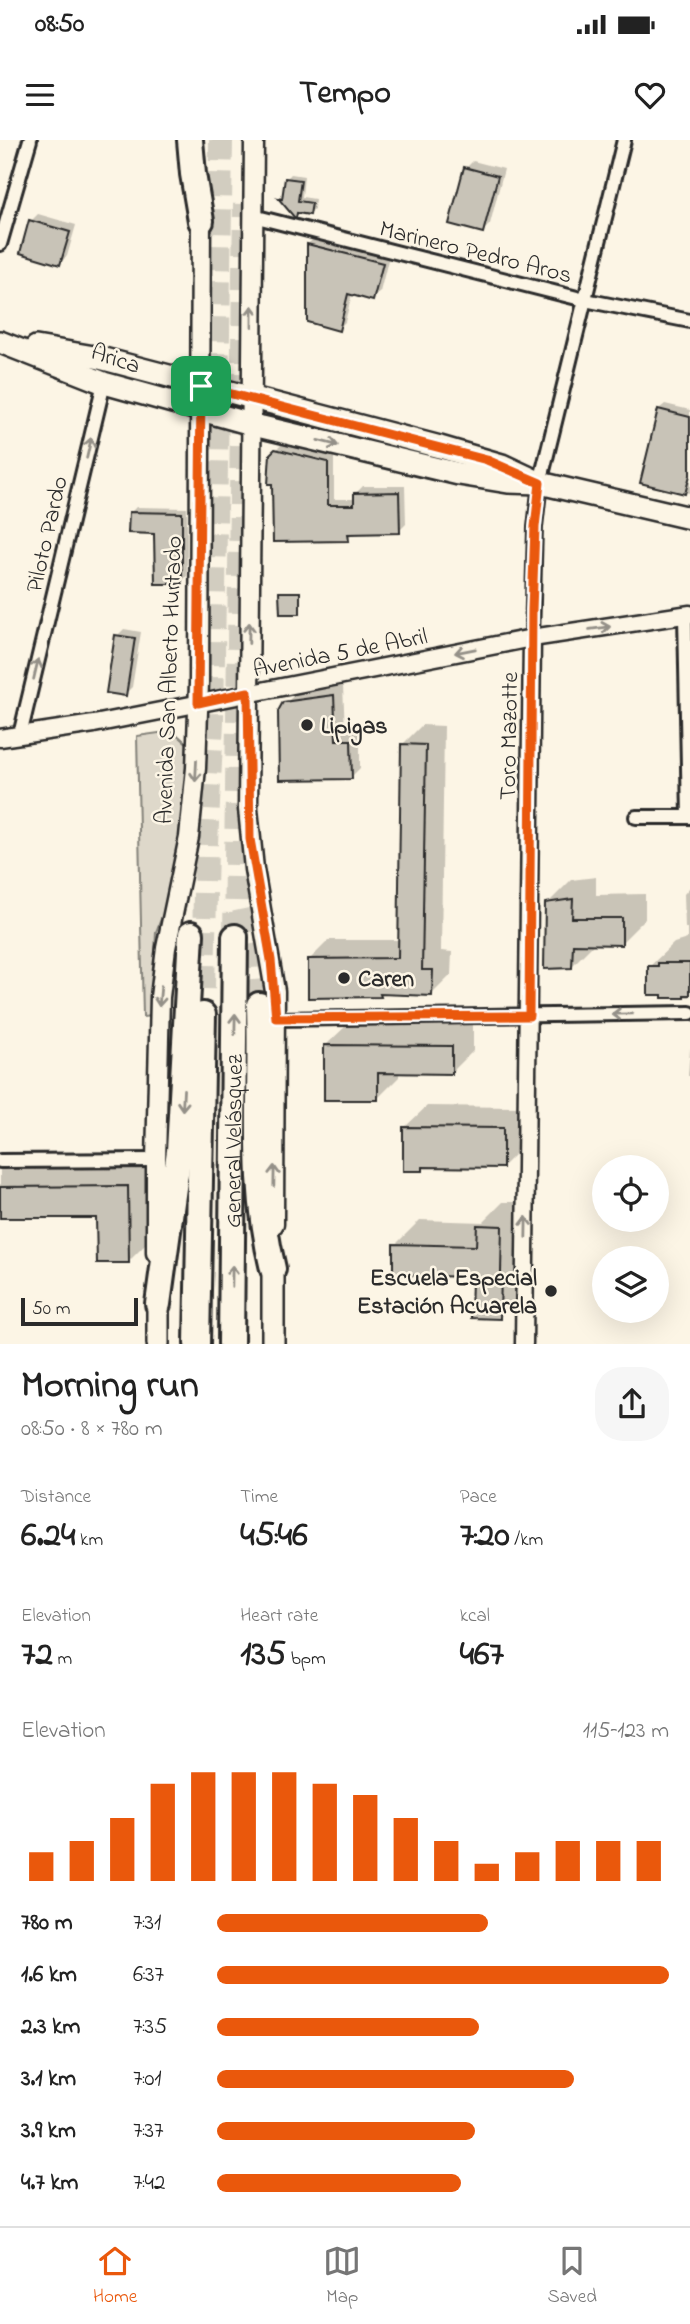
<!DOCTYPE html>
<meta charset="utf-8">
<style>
:root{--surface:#fff;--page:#f6f6f6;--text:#222;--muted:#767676;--line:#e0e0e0;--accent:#ea580c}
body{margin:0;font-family:"Indie Flower",sans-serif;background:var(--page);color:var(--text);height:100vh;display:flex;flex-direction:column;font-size:26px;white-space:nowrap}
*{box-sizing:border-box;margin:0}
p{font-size:23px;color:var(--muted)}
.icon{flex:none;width:38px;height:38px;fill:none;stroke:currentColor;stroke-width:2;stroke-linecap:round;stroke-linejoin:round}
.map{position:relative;height:1204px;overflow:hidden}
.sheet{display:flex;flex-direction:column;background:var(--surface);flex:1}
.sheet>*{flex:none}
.buttons{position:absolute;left:592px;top:1015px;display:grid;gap:14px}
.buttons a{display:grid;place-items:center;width:77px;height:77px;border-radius:50%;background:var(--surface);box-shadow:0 7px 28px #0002;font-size:35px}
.scale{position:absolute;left:21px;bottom:18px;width:117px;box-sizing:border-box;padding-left:7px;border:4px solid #2b2b2b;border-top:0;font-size:19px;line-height:24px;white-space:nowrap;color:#2b2b2b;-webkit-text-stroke:5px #fcf5e5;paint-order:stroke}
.pin{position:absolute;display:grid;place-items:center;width:60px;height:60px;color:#fff;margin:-30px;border-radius:14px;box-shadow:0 4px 10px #0006}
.round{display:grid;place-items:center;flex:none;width:74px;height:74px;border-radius:28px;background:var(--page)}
.head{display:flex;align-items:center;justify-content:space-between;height:119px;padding:0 21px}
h1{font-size:38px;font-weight:800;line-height:52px}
.metrics{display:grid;grid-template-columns:repeat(3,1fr);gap:10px;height:119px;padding:7px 21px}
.metrics div{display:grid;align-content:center}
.metrics b{font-size:35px;font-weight:800}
.metrics small{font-size:19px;font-weight:400}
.metrics p{font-size:19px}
.chart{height:196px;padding:14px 21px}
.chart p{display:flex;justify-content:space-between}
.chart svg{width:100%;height:126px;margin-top:7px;stroke:var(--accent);stroke-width:6}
ul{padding:0 21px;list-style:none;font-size:23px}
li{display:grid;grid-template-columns:112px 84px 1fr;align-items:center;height:52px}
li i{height:18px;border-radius:9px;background:var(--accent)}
.status{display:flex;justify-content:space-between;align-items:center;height:49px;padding:0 35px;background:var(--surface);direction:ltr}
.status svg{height:19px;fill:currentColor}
header{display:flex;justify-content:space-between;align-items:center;height:91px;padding:0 21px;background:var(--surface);font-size:32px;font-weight:800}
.tabs{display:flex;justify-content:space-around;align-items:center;height:98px;border-top:2px solid var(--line);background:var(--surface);font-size:19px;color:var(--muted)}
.tabs a{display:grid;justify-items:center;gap:4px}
.tabs .active{color:var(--accent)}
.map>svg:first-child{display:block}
</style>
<div class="status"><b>08:50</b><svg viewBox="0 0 49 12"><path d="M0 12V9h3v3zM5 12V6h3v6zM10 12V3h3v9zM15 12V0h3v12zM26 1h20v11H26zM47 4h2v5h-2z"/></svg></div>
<header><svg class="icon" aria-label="menu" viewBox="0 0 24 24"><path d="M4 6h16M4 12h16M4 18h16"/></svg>Tempo<svg class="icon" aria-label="heart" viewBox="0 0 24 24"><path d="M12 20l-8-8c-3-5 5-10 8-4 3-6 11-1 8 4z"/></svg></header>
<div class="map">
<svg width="690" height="1204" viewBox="0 0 690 1204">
<rect width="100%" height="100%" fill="#fcf5e5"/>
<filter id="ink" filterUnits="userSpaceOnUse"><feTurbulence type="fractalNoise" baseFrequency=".0143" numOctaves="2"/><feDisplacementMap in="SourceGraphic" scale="14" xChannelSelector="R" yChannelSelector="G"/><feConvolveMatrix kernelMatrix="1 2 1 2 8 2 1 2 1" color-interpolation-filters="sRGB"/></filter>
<g filter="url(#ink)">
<path fill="#ded8ca" stroke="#84827a" stroke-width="2" d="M173,591L190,606V645L168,761L156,792L152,876L143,877L137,596Z"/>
<g fill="#0003">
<path d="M473,21L504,29L490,84L483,91L466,28Z"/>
<path d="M291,34L304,36L302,57L315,59L314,69L309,73L299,72L295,76L280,58L284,54L286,39Z"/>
<path d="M38,74L76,85L67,116L60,123L31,81Z"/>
<path d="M315,97L389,116L380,152L372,159L352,154L345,182L338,189L308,181V104Z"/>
<path d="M665,264L690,270V353L642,342L659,269Z"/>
<path d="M283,303L334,315V359H356V353L363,346H405L406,384L399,391L355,392L348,399L272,314Z"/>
<path d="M136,367L187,368V436L181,442L156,393L131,372Z"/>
<path d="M283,451H301L299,472L281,453Z"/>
<path d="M124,489L141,492L132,547L125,554L117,496Z"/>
<path d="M343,546L345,591L360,592V628L351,637L285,564L295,554Z"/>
<path d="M422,585L444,586L441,811L452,812L451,835L432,854L383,853L380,856L309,820L329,800H400L402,605Z"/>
<path d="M596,737V755L645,754V779L621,803H595L572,826L547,764L571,740Z"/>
<path d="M690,747V857H664L649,827L674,803L687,799V788H685L684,754Z"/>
<path d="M348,884L473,885V911L451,933L399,932V937L377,959L326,905Z"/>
<path d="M690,907V936H688Z"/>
<path d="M427,966L524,967V1005L502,1027L426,1026L422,1029L405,987Z"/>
<path d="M152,1023V1098L128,1122L98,1076H0V1024Z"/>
<path d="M503,1062H526L524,1152L499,1177L474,1135L395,1105L420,1080L483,1082Z"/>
</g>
<g fill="#c8c3b7" stroke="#2b2b2b" stroke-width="2">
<path d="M464,27L498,36L483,93L449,84Z"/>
<path d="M285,38L301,40L298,61L312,63L310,75L297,73L296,78L294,77L278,58L282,59Z"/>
<path d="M29,80L70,92L60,125L20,113Z"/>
<path d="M307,104L383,123L373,161L348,154L339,191L307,182Z"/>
<path d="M658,269L690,277V335L685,354L640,343Z"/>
<path d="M275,309L328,322V365H354V353L399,352L400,393L348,394L349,401L273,402L272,344H268L270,314Z"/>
<path d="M129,372L182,373V444H155L154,394L128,393Z"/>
<path d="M279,452H300V474H280Z"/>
<path d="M115,495L135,498L126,556L106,553Z"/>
<path d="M334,555L336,600H351L352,639L279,640L278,571L283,562Z"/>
<path d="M401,604L426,605L422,830H433L432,856L380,854L381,857L308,858V819L398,818Z"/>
<path d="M573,759L572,778H622V805L573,804L572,828L544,829L545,763Z"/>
<path d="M658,823H690V855H684V858H662V855H648V826H658Z"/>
<path d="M324,905L452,906V934L378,933V960H324Z"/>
<path d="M403,987L503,988V1028L423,1027V1031H403Z"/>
<path d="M128,1046L129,1123H97L96,1078H0V1047Z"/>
<path d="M477,1085L502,1086L500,1179L471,1178L472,1137L393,1135V1104L476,1106Z"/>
</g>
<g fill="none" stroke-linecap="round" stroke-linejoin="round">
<g stroke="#d2cdc0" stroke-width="24" stroke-dasharray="24 12" stroke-linecap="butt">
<path d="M244,769L256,823L259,865"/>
<path d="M235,797L245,64"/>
<path d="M203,849L206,704L212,581L221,0"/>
</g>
<defs>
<g id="minor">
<path d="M253,76L585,160L690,181"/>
<path d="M0,104L30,0"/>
<path d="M685,475L689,677"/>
<path d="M532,498L535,387L540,343L624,0"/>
<path d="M20,595L104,243"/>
<path d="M636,677H690"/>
<path d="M276,879L690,873"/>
<path d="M0,1021L156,1020"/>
</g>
<g id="tertiary">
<path d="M0,598L94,584L532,498L690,474"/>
<path d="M524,1204L532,498"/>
</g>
<g id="secondary">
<path d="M254,0L248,669L254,729L275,851L274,1084"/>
<path d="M156,1113V1020L160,857L166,808L189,697L196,628L199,543L201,70"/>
</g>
<g id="primary">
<path d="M0,202L104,243L262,287L459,334L508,342L540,343L690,378"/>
<path d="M36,207L100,218L440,307L502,325L532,339"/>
<path d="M158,1204V1164"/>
<path d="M273,1204V1129"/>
</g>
<g id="motorway">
<path d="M190,0L193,34L201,81"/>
<path d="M259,865C262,955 251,1041 273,1129"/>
<path d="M158,1164L179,1011L191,794"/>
<path d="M197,1204L203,875"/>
<path id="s1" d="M231,1204L235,797"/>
</g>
</defs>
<use href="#minor" stroke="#2b2b2b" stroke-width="18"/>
<use href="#tertiary" stroke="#2b2b2b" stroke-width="21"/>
<use href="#secondary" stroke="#2b2b2b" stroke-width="23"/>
<use href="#primary" stroke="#2b2b2b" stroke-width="26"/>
<use href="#motorway" stroke="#2b2b2b" stroke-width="30"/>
<use href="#minor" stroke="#fcf5e5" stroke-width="12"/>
<use href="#tertiary" stroke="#fcf5e5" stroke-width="16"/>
<use href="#secondary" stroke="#fcf5e5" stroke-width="18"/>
<use href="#primary" stroke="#fcf5e5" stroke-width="21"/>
<use href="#motorway" stroke="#fcf5e5" stroke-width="24"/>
</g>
<defs><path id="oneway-shaft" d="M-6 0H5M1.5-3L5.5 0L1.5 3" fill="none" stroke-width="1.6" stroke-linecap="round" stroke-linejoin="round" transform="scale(1.75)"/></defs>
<g stroke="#949088">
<use href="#oneway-shaft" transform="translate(252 176) rotate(-90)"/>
<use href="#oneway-shaft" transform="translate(328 303) rotate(14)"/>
<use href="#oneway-shaft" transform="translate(89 308) rotate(-77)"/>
<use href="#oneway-shaft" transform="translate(600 488) rotate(-8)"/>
<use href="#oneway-shaft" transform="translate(249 493) rotate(-89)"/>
<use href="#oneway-shaft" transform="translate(465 511) rotate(169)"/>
<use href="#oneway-shaft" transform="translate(36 529) rotate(-77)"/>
<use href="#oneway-shaft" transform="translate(196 631) rotate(93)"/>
<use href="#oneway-shaft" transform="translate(160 856) rotate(95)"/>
<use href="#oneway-shaft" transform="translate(622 874) rotate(179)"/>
<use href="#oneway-shaft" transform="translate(235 884) rotate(-89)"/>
<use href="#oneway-shaft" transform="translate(183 960) rotate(93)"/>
<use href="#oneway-shaft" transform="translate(274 1036) rotate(-89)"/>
<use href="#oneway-shaft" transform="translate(526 1087) rotate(-89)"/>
<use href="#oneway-shaft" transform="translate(232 1136) rotate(-89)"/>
</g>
</g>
<g fill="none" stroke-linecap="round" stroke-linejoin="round" filter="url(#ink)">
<defs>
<path id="route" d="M201,246L487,320L540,343L535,387L532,470L529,876L276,878L271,820L250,699L248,552L198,563Z"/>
</defs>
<use href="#route" stroke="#fff" stroke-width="14"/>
<use href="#route" stroke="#ea580c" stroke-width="9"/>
</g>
<g fill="#2b2b2b" stroke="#fcf5e5" stroke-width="2.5">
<circle cx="307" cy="585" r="7"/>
<circle cx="344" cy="838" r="7"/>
<circle cx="551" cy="1151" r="7"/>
</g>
<g text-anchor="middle" stroke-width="5" stroke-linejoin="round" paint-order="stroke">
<g font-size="24" fill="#2b2b2b" stroke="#fcf5e5">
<text transform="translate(476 111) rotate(14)" y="8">Marinero Pedro Aros</text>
<text transform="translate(116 218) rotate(18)" y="8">Arica</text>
<text transform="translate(46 394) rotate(-77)" y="8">Piloto Pardo</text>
<text transform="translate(340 512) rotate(-11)" y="8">Avenida 5 de Abril</text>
<text transform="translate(168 540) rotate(-88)" y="8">Avenida San Alberto Hurtado</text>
<text transform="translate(508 596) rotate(-89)" y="8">Toro Mazotte</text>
<text dy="8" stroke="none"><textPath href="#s1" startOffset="203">General Velásquez</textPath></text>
</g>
<g font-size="24" font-weight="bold" fill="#2b2b2b" stroke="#fcf5e5" text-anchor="start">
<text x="321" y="593">Lipigas</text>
<text x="358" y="846">Caren</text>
<text x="537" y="1145" text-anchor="end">Escuela Especial<tspan x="537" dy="28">Estación Acuarela</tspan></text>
</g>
</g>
</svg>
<div class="buttons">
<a><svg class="icon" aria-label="locate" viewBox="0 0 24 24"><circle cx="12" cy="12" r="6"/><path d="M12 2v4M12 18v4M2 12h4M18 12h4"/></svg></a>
<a><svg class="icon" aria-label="layers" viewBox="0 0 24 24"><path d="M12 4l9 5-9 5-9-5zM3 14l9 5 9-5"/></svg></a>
</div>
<div class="scale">50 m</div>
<div class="pin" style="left:201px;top:246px;background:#1e9e55"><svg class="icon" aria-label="arrive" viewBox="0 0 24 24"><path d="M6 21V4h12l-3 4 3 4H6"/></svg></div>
</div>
<section class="sheet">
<div class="head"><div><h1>Morning run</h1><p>08:50 · 8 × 780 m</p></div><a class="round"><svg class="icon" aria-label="share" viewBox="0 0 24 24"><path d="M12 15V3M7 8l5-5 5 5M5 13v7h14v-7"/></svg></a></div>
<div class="metrics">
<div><p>Distance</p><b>6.24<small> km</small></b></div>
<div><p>Time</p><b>45:46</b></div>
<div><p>Pace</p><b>7:20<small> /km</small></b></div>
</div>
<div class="metrics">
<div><p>Elevation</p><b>72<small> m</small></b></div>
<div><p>Heart rate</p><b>135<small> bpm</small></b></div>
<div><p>kcal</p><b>467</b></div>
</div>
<div class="chart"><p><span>Elevation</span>115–123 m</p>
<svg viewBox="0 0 160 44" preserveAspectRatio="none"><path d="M5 44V34M15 44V30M25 44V22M35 44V10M45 44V6M55 44V6M65 44V6M75 44V10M85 44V14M95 44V22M105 44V30M115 44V38M125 44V34M135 44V30M145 44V30M155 44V30"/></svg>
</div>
<ul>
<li><b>780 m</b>7:31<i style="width:60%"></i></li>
<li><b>1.6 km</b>6:37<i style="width:100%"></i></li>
<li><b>2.3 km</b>7:35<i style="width:58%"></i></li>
<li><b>3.1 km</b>7:01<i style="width:79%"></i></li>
<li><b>3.9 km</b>7:37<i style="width:57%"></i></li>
<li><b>4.7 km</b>7:42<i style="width:54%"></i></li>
</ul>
</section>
<nav class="tabs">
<a class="active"><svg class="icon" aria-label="home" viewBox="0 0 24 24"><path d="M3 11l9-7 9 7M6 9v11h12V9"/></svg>Home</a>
<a><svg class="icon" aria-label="map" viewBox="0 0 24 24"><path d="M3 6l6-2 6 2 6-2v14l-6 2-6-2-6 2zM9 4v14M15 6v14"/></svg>Map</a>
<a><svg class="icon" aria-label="saved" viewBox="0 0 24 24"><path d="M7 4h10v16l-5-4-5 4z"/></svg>Saved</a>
</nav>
